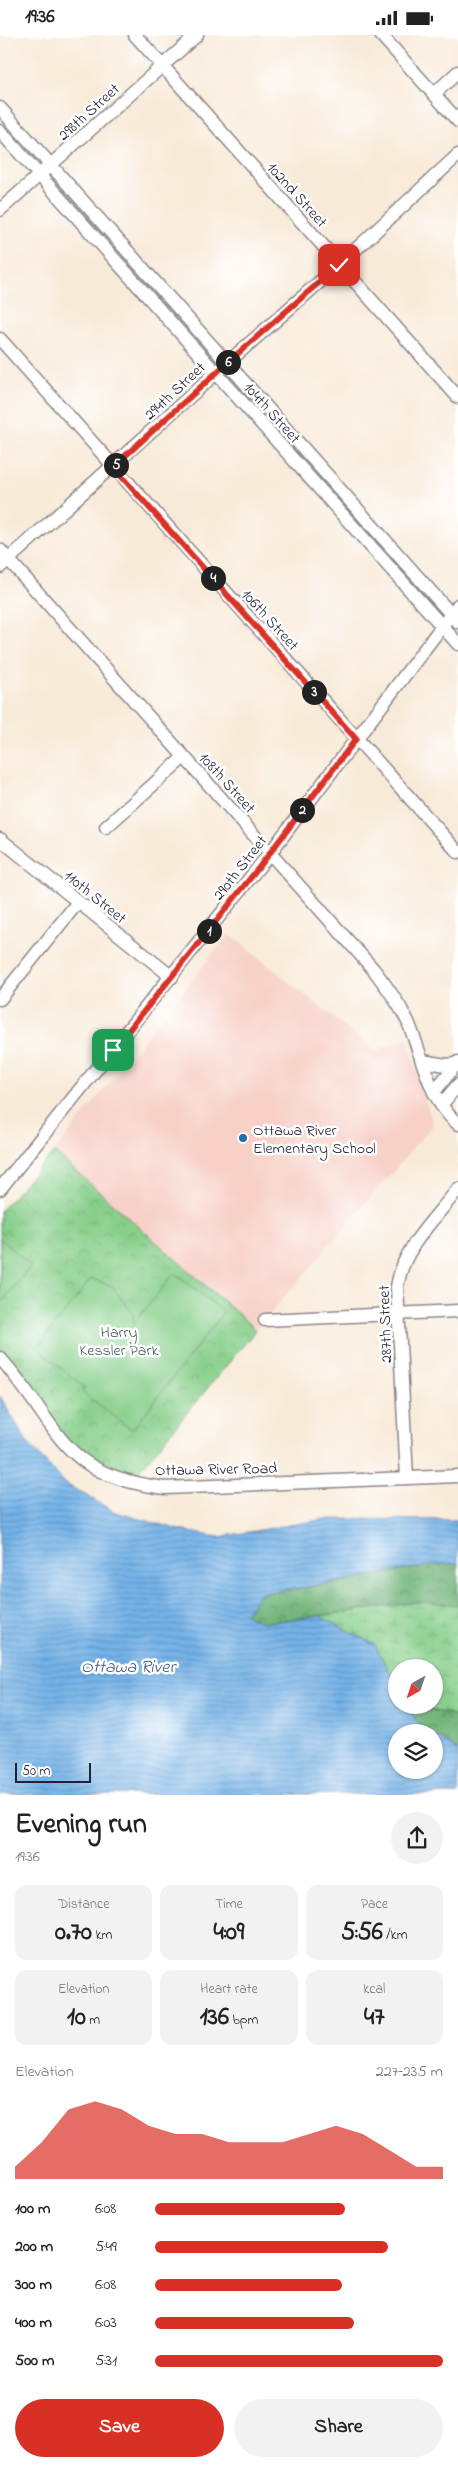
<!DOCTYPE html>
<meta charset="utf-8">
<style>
:root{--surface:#fff;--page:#f2f2f2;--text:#222;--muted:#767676;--accent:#d93025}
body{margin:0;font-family:"Indie Flower",sans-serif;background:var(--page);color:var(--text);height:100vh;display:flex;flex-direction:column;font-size:19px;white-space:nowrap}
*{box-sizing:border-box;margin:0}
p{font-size:16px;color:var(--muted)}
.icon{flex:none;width:28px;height:28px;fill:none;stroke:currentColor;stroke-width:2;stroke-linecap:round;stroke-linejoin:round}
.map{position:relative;height:1760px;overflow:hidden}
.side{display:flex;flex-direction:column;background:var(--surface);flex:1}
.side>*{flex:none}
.needle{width:32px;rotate:220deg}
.controls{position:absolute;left:388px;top:1624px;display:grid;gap:10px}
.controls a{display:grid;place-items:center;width:55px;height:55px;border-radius:50%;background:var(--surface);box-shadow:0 1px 4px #0004;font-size:25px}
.scale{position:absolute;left:15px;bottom:12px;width:76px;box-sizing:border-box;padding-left:5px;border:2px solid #22223b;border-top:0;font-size:14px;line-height:18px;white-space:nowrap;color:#22223b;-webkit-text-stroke:4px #fff;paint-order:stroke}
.pin{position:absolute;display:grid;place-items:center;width:42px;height:42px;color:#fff;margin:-21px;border-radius:10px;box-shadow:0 2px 8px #0006}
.km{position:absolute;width:25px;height:25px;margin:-12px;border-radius:50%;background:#222;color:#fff;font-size:14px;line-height:25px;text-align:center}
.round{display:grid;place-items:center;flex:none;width:52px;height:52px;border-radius:26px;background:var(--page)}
.summary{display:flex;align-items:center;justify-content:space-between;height:85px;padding:0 15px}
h1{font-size:28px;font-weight:800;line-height:38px}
.figures{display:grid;grid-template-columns:repeat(3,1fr);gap:8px;height:85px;padding:5px 15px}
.figures div{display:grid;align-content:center;border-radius:12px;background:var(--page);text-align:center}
.figures b{font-size:25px;font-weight:800}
.figures small{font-size:14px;font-weight:400}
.figures p{font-size:14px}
.chart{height:140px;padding:10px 15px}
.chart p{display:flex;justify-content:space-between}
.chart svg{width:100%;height:90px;margin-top:5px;fill:var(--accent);opacity:.7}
.button{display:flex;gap:10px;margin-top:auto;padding:10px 15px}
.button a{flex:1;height:58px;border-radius:30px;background:var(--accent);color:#fff;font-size:20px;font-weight:800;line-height:58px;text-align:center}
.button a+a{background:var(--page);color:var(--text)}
ul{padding:0 15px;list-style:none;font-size:16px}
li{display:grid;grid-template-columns:80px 60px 1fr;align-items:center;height:38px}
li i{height:12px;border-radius:6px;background:var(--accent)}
.status{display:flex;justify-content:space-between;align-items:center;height:35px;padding:0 25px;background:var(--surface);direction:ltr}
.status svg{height:14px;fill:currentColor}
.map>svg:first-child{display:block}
</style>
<div class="status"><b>19:36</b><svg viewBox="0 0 49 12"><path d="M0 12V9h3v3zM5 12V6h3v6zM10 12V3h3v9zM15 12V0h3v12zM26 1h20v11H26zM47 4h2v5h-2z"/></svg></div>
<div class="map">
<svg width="458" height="1760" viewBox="0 0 458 1760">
<defs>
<pattern id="forest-crowns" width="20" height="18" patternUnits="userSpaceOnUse" patternTransform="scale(1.25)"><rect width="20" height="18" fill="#6db276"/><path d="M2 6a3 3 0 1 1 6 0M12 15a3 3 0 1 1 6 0" fill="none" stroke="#599062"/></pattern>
<pattern id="wetland-marsh" width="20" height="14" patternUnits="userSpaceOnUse" patternTransform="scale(1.25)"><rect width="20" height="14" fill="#87cf8a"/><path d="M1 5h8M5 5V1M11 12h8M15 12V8" fill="none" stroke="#74b178"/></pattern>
<pattern id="park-crowns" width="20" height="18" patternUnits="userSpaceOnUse" patternTransform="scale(1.25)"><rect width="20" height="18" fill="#87cf8a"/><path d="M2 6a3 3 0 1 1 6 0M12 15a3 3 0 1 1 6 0" fill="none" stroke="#74b178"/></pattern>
<pattern id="water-rules" width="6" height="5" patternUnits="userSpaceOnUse" patternTransform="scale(1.25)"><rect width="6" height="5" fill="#74b3e8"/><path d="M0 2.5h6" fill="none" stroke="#5f91bd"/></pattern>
</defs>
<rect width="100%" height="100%" fill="#fff"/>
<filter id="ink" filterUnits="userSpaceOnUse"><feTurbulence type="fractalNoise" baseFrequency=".02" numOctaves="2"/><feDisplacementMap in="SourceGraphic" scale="10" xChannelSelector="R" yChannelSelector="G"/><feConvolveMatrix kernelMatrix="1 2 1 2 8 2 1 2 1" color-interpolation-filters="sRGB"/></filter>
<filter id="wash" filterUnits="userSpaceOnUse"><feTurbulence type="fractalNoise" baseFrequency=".0096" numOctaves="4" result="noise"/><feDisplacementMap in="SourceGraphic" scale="20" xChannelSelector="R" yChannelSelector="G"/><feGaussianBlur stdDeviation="1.12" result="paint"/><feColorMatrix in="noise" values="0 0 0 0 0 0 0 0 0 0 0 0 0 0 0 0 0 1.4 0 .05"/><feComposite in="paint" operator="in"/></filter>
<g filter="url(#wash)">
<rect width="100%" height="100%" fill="#f8ead8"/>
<path fill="#f7d1c8" d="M229,899L375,1016L407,1004L433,1090L256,1295L54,1117Z"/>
<g fill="url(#forest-crowns)" stroke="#486a58">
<path d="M458,1528V1570L419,1567L263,1588L245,1579L260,1558C327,1553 391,1534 458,1528Z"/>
<path d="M405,1670L458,1681V1716L434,1698L421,1691Z"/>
</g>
<path fill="url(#wetland-marsh)" stroke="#547862" d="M419,1567L458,1570V1681L411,1670H434V1632H396V1640L390,1638L375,1610L320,1581Z"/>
<path fill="url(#park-crowns)" stroke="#547862" d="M54,1117L256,1295L133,1443L98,1430L67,1405L26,1345L0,1314V1176Z"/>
<g fill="#87cf8a" stroke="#547862">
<path d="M0,1203L31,1231L2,1267L0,1265Z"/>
<path d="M174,1238L224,1277L132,1395L82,1357L85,1353L43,1318L38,1312L91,1244L112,1251L133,1279L134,1289Z"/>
</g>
<path fill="url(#water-rules)" stroke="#4b6a92" d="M0,1361L27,1407L66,1449L115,1477L184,1496L219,1502L325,1484L458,1485V1528C391,1533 327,1552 260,1558L245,1579L263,1588L320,1581L375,1610L390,1638L396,1640V1670H405L421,1691L431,1697L396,1698V1735H434V1700L458,1716V1759H0Z"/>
</g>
<g filter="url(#ink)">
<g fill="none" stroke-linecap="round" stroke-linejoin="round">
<defs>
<g id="minor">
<path d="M135,0L458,362"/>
<path d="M381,0L458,86"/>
<path d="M434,59L458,37"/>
<path d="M0,73L458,587"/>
<path d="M0,96L458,609"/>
<path d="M0,175L197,0"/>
<path d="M0,304L458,817"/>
<path d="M0,515L374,935C387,952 399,968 408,987C423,1021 428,1064 458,1089"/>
<path d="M0,532L227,328L339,230L458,120"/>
<path d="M106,792L184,722"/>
<path d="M0,804L172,942"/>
<path d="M0,964L78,867"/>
<path d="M422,1026L446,1030L456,1029"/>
<path d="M434,1057L458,1027"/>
<path d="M441,1070L458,1050"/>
<path d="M0,1154L270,818L458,570"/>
<path d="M265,1285L458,1276"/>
<path d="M0,1323C62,1392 57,1440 165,1453L458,1441"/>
<path d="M407,1443L397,1252C403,1212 434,1185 458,1154"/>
</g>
</defs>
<use href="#minor" stroke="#8d868a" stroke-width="15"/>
<use href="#minor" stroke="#fff" stroke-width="12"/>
</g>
</g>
<g fill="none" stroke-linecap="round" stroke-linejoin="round" filter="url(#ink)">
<defs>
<path id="route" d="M113,1015L260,831L356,704L113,432L227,328L339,230"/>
</defs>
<use href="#route" stroke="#fff" stroke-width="10"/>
<use href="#route" stroke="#d93025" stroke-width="6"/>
</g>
<circle fill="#1f6fb2" stroke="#fff" stroke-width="2" cx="243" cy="1103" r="5"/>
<g text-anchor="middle" stroke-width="5" stroke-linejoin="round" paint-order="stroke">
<g font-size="16" fill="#22223b" stroke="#fff">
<text transform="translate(88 76) rotate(-42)" y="6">298th Street</text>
<text transform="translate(298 159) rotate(48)" y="6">102nd Street</text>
<text transform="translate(174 355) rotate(-43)" y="6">294th Street</text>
<text transform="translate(273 377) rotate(48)" y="6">104th Street</text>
<text transform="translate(271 584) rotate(48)" y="6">106th Street</text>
<text transform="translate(228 747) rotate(48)" y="6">108th Street</text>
<text transform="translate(239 832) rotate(-52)" y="6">290th Street</text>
<text transform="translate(96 861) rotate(39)" y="6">110th Street</text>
<text transform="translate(384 1289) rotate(-92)" y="6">287th Street</text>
<text transform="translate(216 1433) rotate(-1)" y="6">Ottawa River Road</text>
</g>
<g font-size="16" fill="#22223b" stroke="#fff" text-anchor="start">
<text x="253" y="1100">Ottawa River<tspan x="253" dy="18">Elementary School</tspan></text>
</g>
<g font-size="16" fill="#455f57" stroke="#fff">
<text x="119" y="1302">Harry<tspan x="119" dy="18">Kessler Park</tspan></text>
</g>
<g font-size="18" font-style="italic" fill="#435c80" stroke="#fff">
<text x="128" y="1637">Ottawa River</text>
</g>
</g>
</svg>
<div class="controls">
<a><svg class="needle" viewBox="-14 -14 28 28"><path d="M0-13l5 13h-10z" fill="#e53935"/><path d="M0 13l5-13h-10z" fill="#767676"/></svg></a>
<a><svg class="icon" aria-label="layers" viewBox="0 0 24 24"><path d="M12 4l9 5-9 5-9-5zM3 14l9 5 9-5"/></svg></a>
</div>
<div class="scale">50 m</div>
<div class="pin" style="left:113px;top:1015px;background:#1e9e55"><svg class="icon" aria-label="arrive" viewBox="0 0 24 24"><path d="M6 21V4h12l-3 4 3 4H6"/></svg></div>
<div class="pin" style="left:339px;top:230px;background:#d93025"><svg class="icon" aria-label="check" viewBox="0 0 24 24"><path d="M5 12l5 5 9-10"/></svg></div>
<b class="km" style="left:209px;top:896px">1</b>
<b class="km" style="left:302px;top:775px">2</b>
<b class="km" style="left:314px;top:657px">3</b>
<b class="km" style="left:213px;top:543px">4</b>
<b class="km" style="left:116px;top:430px">5</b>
<b class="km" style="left:228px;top:327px">6</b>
</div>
<section class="side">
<div class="summary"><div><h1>Evening run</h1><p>19:36</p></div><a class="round"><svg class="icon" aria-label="share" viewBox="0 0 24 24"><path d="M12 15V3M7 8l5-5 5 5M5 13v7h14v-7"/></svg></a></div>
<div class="figures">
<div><p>Distance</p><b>0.70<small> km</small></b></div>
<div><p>Time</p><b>4:09</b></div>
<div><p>Pace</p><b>5:56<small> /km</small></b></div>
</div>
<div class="figures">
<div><p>Elevation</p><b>10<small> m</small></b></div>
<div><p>Heart rate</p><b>136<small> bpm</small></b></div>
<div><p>kcal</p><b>47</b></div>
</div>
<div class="chart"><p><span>Elevation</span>227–235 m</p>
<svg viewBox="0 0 160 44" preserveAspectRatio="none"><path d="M0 44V38L10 26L20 10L30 6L40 10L50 18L60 22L70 22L80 26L90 26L100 26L110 22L120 18L130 22L140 30L150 38L160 38V44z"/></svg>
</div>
<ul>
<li><b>100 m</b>6:08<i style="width:66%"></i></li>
<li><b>200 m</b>5:49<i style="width:81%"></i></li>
<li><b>300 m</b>6:08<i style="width:65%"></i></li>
<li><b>400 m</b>6:03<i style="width:69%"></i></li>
<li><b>500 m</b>5:31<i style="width:100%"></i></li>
</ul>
<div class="button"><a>Save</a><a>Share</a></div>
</section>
